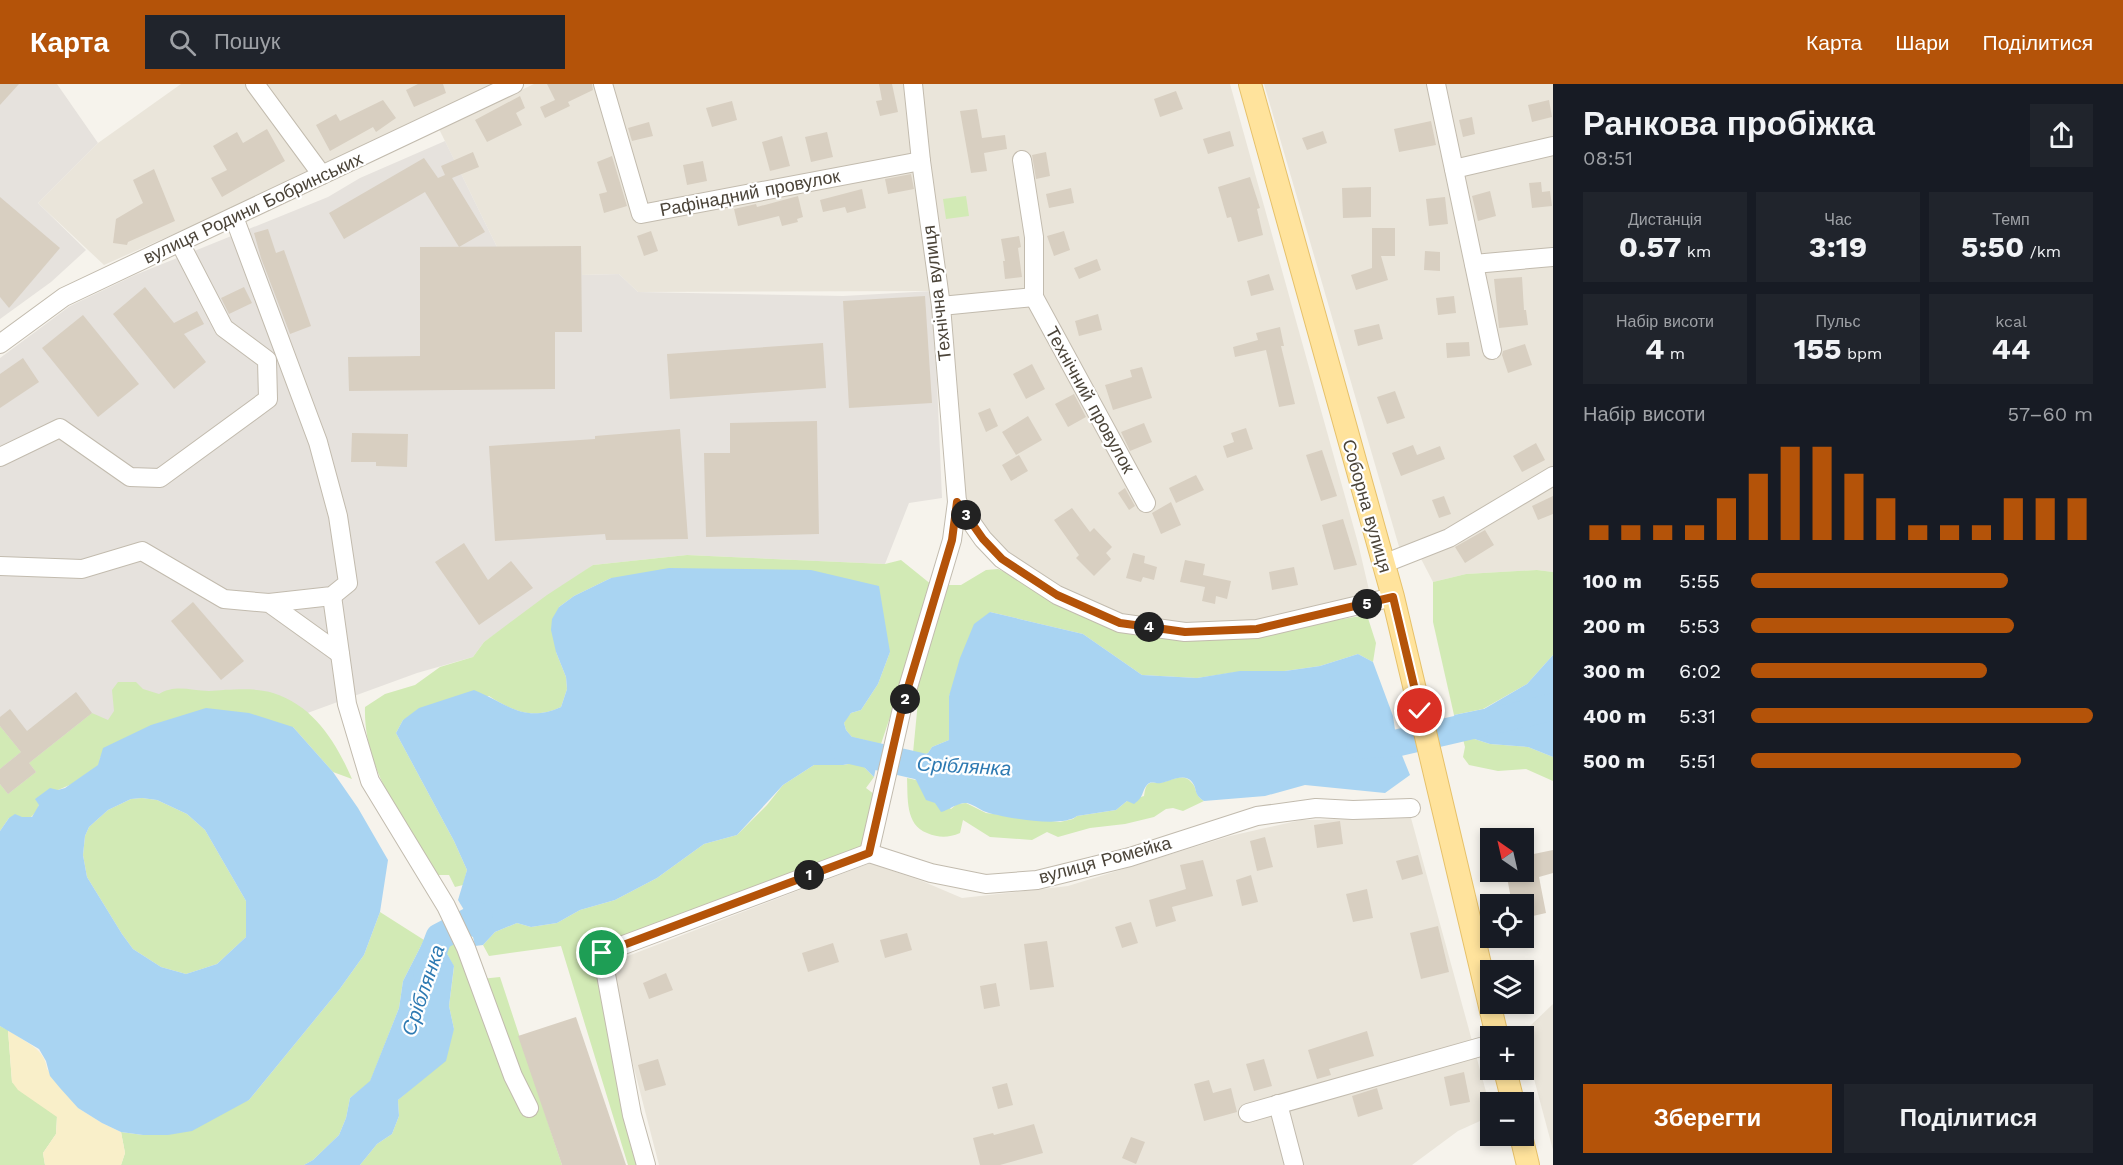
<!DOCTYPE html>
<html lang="uk">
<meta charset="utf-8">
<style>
:root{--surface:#171b24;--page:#20242c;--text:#f1f3f6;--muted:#9ea1a6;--accent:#b45309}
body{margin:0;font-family:"Work Sans",sans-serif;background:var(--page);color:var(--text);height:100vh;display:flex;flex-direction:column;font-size:22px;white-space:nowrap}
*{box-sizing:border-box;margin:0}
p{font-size:20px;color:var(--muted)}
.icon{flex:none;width:33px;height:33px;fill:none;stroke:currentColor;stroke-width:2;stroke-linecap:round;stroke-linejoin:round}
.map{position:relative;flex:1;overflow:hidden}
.side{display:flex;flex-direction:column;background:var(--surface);width:570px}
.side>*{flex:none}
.needle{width:39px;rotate:326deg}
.buttons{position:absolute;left:1480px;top:744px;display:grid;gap:12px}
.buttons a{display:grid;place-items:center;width:54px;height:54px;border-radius:0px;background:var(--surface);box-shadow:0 3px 9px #0003;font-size:30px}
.pin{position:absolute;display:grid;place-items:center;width:51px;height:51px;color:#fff;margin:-26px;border:3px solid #fff;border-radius:50%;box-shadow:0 2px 6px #0007}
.km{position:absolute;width:30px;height:30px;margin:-15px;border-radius:50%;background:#222;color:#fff;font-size:16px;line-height:30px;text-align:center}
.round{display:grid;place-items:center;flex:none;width:63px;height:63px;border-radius:0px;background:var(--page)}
.headline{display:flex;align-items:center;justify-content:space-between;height:102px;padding:0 30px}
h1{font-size:33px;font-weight:700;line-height:45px}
.metrics{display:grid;grid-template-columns:repeat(3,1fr);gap:9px;height:102px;padding:6px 30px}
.metrics div{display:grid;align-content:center;border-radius:0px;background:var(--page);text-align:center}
.metrics b{font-size:30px;font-weight:700}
.metrics small{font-size:16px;font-weight:400}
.metrics p{font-size:16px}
.chart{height:168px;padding:12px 30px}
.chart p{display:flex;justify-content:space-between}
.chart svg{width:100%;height:108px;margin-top:6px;stroke:var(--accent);stroke-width:6}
.primary-button{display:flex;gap:12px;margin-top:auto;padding:12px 30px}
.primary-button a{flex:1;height:69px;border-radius:0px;background:var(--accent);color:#fff;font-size:24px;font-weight:700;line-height:69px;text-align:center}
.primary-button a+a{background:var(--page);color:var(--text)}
ul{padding:0 30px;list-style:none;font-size:20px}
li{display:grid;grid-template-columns:96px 72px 1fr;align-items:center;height:45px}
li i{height:15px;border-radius:8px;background:var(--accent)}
header{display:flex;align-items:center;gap:36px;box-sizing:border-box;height:84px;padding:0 30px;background:var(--accent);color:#fff}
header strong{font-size:28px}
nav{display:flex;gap:33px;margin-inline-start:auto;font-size:21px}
.search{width:420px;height:54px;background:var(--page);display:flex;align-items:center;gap:15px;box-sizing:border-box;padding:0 21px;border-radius:0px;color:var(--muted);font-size:22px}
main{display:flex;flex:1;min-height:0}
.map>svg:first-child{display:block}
</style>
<header>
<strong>Карта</strong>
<div class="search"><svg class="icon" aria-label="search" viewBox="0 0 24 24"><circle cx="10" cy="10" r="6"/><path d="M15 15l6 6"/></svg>Пошук</div>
<nav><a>Карта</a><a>Шари</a><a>Поділитися</a></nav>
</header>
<main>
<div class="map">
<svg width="1553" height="1081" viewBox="0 0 1553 1081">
<rect width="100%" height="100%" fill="#f6f3ec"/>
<g fill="#eae5da">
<path d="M181,0H511L104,181L38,119L98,59Z"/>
<path d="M534,0H1230L1358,459L1372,519L1257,545L1120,539L1002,475L957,418L938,207L638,208L619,190L581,191V163H497L439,45Z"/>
<path d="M1264,0H1553V488L1537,486L1466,490L1433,498L1417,467L1402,473Z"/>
<path d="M1411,734L1491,1026V1032L1458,1047L1412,1081H659L607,880L870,779L922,797L962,814L1068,802L1230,752L1301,736Z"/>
<path d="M1553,920V1066L1526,965L1528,944Z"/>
</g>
<g fill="#e6e2dd">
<path d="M0,0H57L98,59L38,119L86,166L51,198L0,235Z"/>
<path d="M445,57L497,163L581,162L582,191L619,190L638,208L843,212L933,207L942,414L909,419L885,480L687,471L593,481L484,558L473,573L417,589L302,631L0,720V274L70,222L135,191L328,113L360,94Z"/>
</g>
<g fill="#d2eab5">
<path d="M966,112L969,132L946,135L943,115Z"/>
<path d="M687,471L885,480L901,476L932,501H961L986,486L998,485L1134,548L1265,553L1300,542L1367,531L1376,559L1373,578L1358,570L1320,582L1285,587L1237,588L1197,594L1142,591L1083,550L990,528L949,612V656L932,663L928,669L921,672L913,669L919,607L897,612L881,660L852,653L846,646L844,639L846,635L851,629L861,626L878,600L890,568L611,494L574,512L559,523L556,568L566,593L567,605L561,623C533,636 514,628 489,612L403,636L396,649L454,757L467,786L463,801L455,803L449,791H438C406,740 363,686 365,623L385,610L415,601L440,583L473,573L484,558L547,511L593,481Z"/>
<path d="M1537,486L1553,488V571L1527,600L1483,625L1454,631L1433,538V498L1466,490Z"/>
<path d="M118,598H136L143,605L159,610C176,600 191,607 209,607C227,606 256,603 273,609C314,622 336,658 352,695L333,688L293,643L100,673L99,681L72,700L58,706L39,721L37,727L31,733L9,734L0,747V700L8,710L36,688L29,679L92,629L108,636L114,627L112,606Z"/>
<path d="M0,642L21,668L0,685Z"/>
<path d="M1462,651L1490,660L1528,663L1553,673V697L1526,685L1498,687L1469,681L1463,673L1465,663Z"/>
<path d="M859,678L874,693L866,704L878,713L865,765L595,865L640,1081H628L561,862L489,872L483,861L495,848L517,839L531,843L557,839L580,826L615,816L657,794L704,760L737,751L767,721L783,701L814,681H843Z"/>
<path d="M907,694L916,696L951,725L957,720L966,719L986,729L1060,738L1073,735L1077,732L1116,726L1127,717L1144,712C1145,707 1145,701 1150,699C1153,698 1156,699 1159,699C1169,698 1183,688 1191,698C1198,704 1193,710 1204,717L1183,727L1173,724L1166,725L1154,733L1125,740L1090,744L1058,753L1047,748L1032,756L990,753L963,736L960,749C948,754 939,754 927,749C905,741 908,713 907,694Z"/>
<path d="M142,714L157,716L187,730L205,746L246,817V853L217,880L186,890L161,883L133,865L122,850L87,793L83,771L85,752L89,743L108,726L131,715Z"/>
<path d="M380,828L424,856L403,897L399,924L370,998L350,1014L346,1034L339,1051L313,1076L304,1081H121L125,1069L121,1048L143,1051L249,1016L339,906L364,871Z"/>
<path d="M447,856L460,859L471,896L500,893L562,1081H360L377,1060L392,1050L399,1032L398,1016L414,1002L454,945L449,922L454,883L445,866Z"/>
<path d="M0,942L8,946L12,998L57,1032L56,1050L43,1069L45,1081H0Z"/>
</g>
<path fill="#f9efc9" d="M8,946C23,957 45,964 47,985L78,1024L102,1039L121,1048L125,1069L121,1081H45L43,1069L56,1050L57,1033L18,1006L12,998Z"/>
<g fill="#a9d4f2" fill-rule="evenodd">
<path d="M669,484L811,486L879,502L890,568L878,600L861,626L851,629L844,639L846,646L852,653L881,660L874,693L859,678L843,681H814L783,701L737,751L704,760L657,794L615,816L580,826L557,839L531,843L517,839L495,848L483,861L475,862L473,853L468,851L460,833L464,826L458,816L467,786L454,757L396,649L403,636L419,624L474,606C507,619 523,640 561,623L567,605L566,593L556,568L551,546L552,535L559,523L574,512L611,494Z"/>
<path d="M990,528L1083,550L1142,591L1197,594L1240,587H1285L1320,582L1358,570L1373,578L1393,632L1397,659L1410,691L1385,709L1305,701L1265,712L1204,717C1193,710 1198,706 1192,698C1184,688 1169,698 1161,699C1155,700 1151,696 1147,701C1141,708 1145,712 1134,720L1127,717L1116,726L1077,732C1062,744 1008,734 989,729C981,727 975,721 967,719C958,718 949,726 941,728L935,719L926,716L916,696L907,686L913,669L921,672L928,669L932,663L949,656V612L960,574L974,540Z"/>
<path d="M1553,571V673L1528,663L1490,660L1462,651L1454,631L1484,625L1527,600Z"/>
<path d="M206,624L249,629L293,643L333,688L358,724L388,776L380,828L364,871L339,906L249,1016L192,1047L168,1051H143L121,1048L102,1039L78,1024L60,1004L50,992L46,977L39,965L0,942V747L9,734L15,730L22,733H32L39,721L35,715L50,704L58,706L65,704L98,681L103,664L151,641ZM142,714L157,716L187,730L205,746L246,817V853L217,880L186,890L161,883L133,865L122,850L87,793L83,771L85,752L89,743L108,726L131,715Z"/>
<path d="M424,856H447L445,866L454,882L449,922L454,945L446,977L398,1016L399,1032L392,1050L377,1060L360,1081H304L313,1076L339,1051L346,1034L350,1014L370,997L399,924L403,897Z"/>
</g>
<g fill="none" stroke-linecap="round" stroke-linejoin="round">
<g stroke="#a9d4f2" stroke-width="27">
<path d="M1360,661L1397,659L1553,623"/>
<path d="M844,665L932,685H944"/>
<path d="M427,890L428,882L439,853L479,832"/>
</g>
</g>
<g fill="#d8cfc1">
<path d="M0,0H19L0,21Z"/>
<path d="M418,0H443L446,9L414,23L406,6Z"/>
<path d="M547,0H592L593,6L568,18L570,22L545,34L540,23L555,16Z"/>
<path d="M879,0H892L898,28L880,32L876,17L882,16Z"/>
<path d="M1176,7L1183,25L1160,33L1154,15Z"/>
<path d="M520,12L525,24L516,29L522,41L487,58L475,36Z"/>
<path d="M383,16L396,34L376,48L373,43L330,67L316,41L336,30L340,37Z"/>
<path d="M1549,16L1552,33L1532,38L1528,21Z"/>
<path d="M732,17L737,36L712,43L706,24Z"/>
<path d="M977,25L982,54L1005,51L1007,65L984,69L987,87L971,89L960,27Z"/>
<path d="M1472,33L1475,50L1463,53L1459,36Z"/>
<path d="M1431,37L1436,61L1399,68L1394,45Z"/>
<path d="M649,38L653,52L632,57L628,44Z"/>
<path d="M267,45L285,77L222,113L211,94L227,86L213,62L237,48L243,59Z"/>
<path d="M1230,47L1234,62L1208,70L1203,55Z"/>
<path d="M1323,47L1327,59L1307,66L1302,54Z"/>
<path d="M827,48L833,73L811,78L805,53Z"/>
<path d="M782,52L790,82L770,87L762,58Z"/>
<path d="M473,68L479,83L452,94L485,148L459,163L425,108L344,155L329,129L424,74L438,94L445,91L441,82Z"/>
<path d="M1046,68L1050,92L1036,95L1032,71Z"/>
<path d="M612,72L627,122L604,129L599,110L607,108L597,78Z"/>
<path d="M703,77L707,97L687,101L683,81Z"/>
<path d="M154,85L175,137L128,158L127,161L113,159L116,135L143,119L133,96Z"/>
<path d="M911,90L914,105L888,110L885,95Z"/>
<path d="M1250,93L1260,124L1257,125L1263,151L1238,158L1231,133L1227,134L1218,103Z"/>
<path d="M1541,98L1542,108L1550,107L1552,122L1532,124L1529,99Z"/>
<path d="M1371,103V133L1343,134L1342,104Z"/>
<path d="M1071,104L1074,119L1049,124L1046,110Z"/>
<path d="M862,105L866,124L847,129L845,123L823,128L820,116Z"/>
<path d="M1490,107L1496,132L1478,137L1472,112Z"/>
<path d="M798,112L803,133L797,135L798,138L782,142L779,132L738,142L734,125L756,120L757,123Z"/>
<path d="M0,113L60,164L9,224L0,213Z"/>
<path d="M1445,113L1448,140L1429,142L1426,115Z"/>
<path d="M1372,144H1395V172H1381L1388,196L1356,206L1351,191L1372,184Z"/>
<path d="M268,145L276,169L284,166L311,242L290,250L261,174L254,149Z"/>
<path d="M651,147L658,167L644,172L637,152Z"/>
<path d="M1064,147L1070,166L1054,172L1047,152Z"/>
<path d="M1019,152L1021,163L1018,164L1022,193L1005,195L1003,177H1005L1001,155Z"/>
<path d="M581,162L582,248H555V305L349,307L348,273L420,272V163Z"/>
<path d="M1425,167L1440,168V187L1424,186Z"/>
<path d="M1097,175L1101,186L1079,195L1074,184Z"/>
<path d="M1269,190L1274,206L1251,212L1247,197Z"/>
<path d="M1522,193L1524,226H1526L1528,241L1499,244L1494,195Z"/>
<path d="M145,203L174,239L197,227L204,240L184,250L206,278L174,305L113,230Z"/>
<path d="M244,203L252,219L229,230L221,214Z"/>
<path d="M925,212L932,319L849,324L843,217Z"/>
<path d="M1454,212L1456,229L1438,231L1436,214Z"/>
<path d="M1098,230L1102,246L1079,252L1075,237Z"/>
<path d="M83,231L139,300L98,333L42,264Z"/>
<path d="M1379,240L1383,255L1358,262L1354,246Z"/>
<path d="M1280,243L1284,262H1281L1295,320L1279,323L1266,266L1235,273L1233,263L1258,256L1256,249Z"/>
<path d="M1469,258L1470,272L1447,274L1446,259Z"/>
<path d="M823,259L826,304L670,315L667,270Z"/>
<path d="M1525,260L1532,281L1508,289L1502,271L1503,267Z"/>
<path d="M23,274L39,298L0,324V290Z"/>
<path d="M1032,280L1045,305L1026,315L1013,290Z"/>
<path d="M1142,283L1152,314L1113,326L1105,301L1132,293L1130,286Z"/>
<path d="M1395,307L1405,334L1387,340L1377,313Z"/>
<path d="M1074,310L1086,333L1068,343L1055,320Z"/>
<path d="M990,324L998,342L986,348L978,329Z"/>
<path d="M1028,332L1042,356L1016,371L1002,348Z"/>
<path d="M817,337L819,450L706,453L704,369H730V339Z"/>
<path d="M1144,339L1152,358L1130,367L1121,348Z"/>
<path d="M1246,344L1253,365L1227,374L1223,362L1234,358L1231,349Z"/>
<path d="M680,345L688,455L606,456L605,450L495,457L489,362L595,355V352Z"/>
<path d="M352,349L408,350L407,383L376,382V378H351Z"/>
<path d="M1536,359L1545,376L1522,388L1513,372Z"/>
<path d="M1413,361L1417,371L1440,362L1445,375L1401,392L1392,369Z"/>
<path d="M1322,366L1337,412L1321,417L1306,371Z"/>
<path d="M1019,371L1028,387L1011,397L1002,381Z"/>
<path d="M1196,391L1204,406L1176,419L1169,404Z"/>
<path d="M1125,404L1135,422L1129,426L1118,409Z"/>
<path d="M1444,412L1451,430L1439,434L1432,416Z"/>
<path d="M1553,412V430L1538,436L1532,422Z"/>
<path d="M1171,418L1181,441L1161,450L1152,429Z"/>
<path d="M1072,424L1090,448L1094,444L1112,463L1106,469L1111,475L1094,492L1076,474L1079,471L1054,436Z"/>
<path d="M1343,435L1357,481L1334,486L1322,441Z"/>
<path d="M1485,446L1494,461L1465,479L1455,463Z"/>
<path d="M464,459L488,496L511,477L533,504L479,541L435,478Z"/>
<path d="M1133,469L1145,472L1144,479L1157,483L1154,496L1143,493L1141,498L1126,494Z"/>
<path d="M1185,476L1205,480L1203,491L1231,497L1227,515L1216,512L1215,520L1202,517L1205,503L1180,498Z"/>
<path d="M1294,483L1298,501L1272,506L1269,488Z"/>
<path d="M193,518L244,577L221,596L171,537Z"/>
<path d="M76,608L92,629L29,679L36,688L8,710L0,700V685L21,668L0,642V633L10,625L27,647Z"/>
<path d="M1340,737L1343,760L1317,764L1314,741Z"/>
<path d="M1265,753L1273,783L1257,787L1250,757Z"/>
<path d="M1553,766V789L1539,793L1546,829L1524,834V820H1512L1506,788H1524V772Z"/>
<path d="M1418,771L1423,790L1402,796L1396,777Z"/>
<path d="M1203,776L1213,812L1172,823L1176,837L1156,843L1149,816L1186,805L1180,781Z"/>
<path d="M1251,791L1258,818L1242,822L1236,796Z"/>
<path d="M1367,805L1373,834L1353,838L1346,810Z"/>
<path d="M1131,838L1138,859L1122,864L1115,843Z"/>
<path d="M1438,842L1449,888L1421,895L1410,849Z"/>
<path d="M907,849L912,866L885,874L880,856Z"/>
<path d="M1047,857L1054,903L1030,906L1024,860Z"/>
<path d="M833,859L839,878L808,888L802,869Z"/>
<path d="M666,889L673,906L649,915L643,899Z"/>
<path d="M996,899L1000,922L984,925L980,902Z"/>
<path d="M576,933L626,1081H562L518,952Z"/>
<path d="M1367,947L1374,972L1329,985L1331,991L1317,995L1308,966Z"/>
<path d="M658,975L666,1001L645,1007L638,981Z"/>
<path d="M1264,975L1272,1002L1254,1007L1246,980Z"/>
<path d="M1464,988L1470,1018L1450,1022L1444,993Z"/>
<path d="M1209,996L1213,1009L1231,1004L1237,1028L1204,1037L1194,1000Z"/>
<path d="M1007,999L1013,1021L998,1025L992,1003Z"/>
<path d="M1377,1004L1383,1025L1358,1033L1352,1012Z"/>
<path d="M1034,1040L1043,1069L1000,1081H980L973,1054L993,1049L994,1051Z"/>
<path d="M1131,1053L1145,1058L1136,1080L1122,1074Z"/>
</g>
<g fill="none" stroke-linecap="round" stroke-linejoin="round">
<defs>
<g id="minor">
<path d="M255,0L322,91"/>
<path d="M603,0L641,130L921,77"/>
<path d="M1436,0L1492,266"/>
<path d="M1022,76L1034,153V213L1146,419"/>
<path d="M1454,85L1553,62"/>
<path d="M234,133L318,358L338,432L348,499L332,512L269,519"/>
<path d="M1474,180L1553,173"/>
<path d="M941,222L1034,213"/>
<path d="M0,260L64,213L514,0"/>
<path d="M0,373L60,344L130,393L160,394L268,315L267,276L224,244L180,159"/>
<path d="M957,418L983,455L1002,475L1057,511L1120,539L1185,548L1257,545L1393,513"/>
<path d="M1383,480L1449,454L1553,392"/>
<path d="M0,482L82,485L142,467L224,515L269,519L340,570"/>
<path d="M332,512L347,620L370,697L446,822L466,864L513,992L529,1024"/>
<path d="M869,769L903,620L952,456L957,418L941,222L921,77L913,0"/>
<path d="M1278,1020L1294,1081"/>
<path d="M1248,1029L1491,960"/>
<path d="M646,1081L632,1031L602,869L869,769L931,789L986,800L1037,796L1130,773L1257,732L1316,724L1353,726L1411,724"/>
</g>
<g id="major">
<path d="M1250,0L1393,513L1497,952"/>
<path d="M1505,986L1513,1018"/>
<path d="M1521,1052L1528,1081"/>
</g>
</defs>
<use href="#minor" stroke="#c2bbae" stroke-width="20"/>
<use href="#major" stroke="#e6c16a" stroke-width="24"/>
<use href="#minor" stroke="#fff" stroke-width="18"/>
<use href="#major" stroke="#ffe39c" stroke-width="22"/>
</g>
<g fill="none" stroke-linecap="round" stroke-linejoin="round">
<defs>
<path id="route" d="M602,869L869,769L903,620L952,456L957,418L983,455L1002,475L1057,511L1120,539L1185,548L1257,545L1393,513L1420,627"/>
</defs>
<use href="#route" stroke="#fff" stroke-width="12"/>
<use href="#route" stroke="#b45309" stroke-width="8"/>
</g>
<g text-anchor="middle" stroke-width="4.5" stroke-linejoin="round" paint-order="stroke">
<g font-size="18" fill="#4b4439" stroke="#fff">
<text transform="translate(750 109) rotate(-11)" y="6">Рафінадний провулок</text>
<text transform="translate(253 124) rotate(-25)" y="6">вулиця Родини Бобринських</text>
<text transform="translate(937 209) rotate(-97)" y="6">Технічна вулиця</text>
<text transform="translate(1090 316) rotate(61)" y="6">Технічний провулок</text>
<text transform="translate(1367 422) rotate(74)" y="6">Соборна вулиця</text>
<text transform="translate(1105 776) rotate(-15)" y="6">вулиця Ромейка</text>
</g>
<g font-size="20" font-style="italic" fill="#2e7ab2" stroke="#fff">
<text transform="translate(964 682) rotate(3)" y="7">Сріблянка</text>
<text transform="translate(423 906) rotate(-71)" y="7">Сріблянка</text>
</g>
</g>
</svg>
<div class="buttons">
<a><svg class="needle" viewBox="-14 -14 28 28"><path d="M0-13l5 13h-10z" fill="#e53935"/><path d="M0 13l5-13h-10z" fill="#9ea1a6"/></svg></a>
<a><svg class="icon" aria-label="locate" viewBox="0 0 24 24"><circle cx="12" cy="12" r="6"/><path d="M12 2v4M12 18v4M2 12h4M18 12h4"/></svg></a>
<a><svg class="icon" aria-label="layers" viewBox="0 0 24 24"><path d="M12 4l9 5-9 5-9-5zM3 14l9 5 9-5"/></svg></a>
<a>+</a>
<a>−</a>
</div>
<div class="pin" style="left:602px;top:869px;background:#1e9e55"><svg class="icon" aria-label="arrive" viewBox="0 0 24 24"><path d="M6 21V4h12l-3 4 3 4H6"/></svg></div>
<div class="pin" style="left:1420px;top:627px;background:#d93025"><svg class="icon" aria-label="check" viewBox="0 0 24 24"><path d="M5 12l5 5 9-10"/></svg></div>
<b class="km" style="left:809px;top:791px">1</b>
<b class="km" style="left:905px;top:615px">2</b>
<b class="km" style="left:966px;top:431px">3</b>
<b class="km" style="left:1149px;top:543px">4</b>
<b class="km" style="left:1367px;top:520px">5</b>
</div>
<section class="side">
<div class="headline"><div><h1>Ранкова пробіжка</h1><p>08:51</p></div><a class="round"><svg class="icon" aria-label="share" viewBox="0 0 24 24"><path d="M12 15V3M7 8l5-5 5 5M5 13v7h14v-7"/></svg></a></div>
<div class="metrics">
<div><p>Дистанція</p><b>0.57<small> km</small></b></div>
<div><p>Час</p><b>3:19</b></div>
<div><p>Темп</p><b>5:50<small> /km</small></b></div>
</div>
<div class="metrics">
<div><p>Набір висоти</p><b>4<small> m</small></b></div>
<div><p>Пульс</p><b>155<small> bpm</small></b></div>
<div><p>kcal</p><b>44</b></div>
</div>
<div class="chart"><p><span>Набір висоти</span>57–60 m</p>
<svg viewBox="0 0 160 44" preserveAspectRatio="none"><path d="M5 44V38M15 44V38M25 44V38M35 44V38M45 44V27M55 44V17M65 44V6M75 44V6M85 44V17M95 44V27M105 44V38M115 44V38M125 44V38M135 44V27M145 44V27M155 44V27"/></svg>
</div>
<ul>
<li><b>100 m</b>5:55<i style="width:75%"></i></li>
<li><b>200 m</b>5:53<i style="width:77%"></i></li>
<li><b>300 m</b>6:02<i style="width:69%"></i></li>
<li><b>400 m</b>5:31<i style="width:100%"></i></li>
<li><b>500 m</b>5:51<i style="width:79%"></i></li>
</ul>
<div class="primary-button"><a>Зберегти</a><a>Поділитися</a></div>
</section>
</main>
